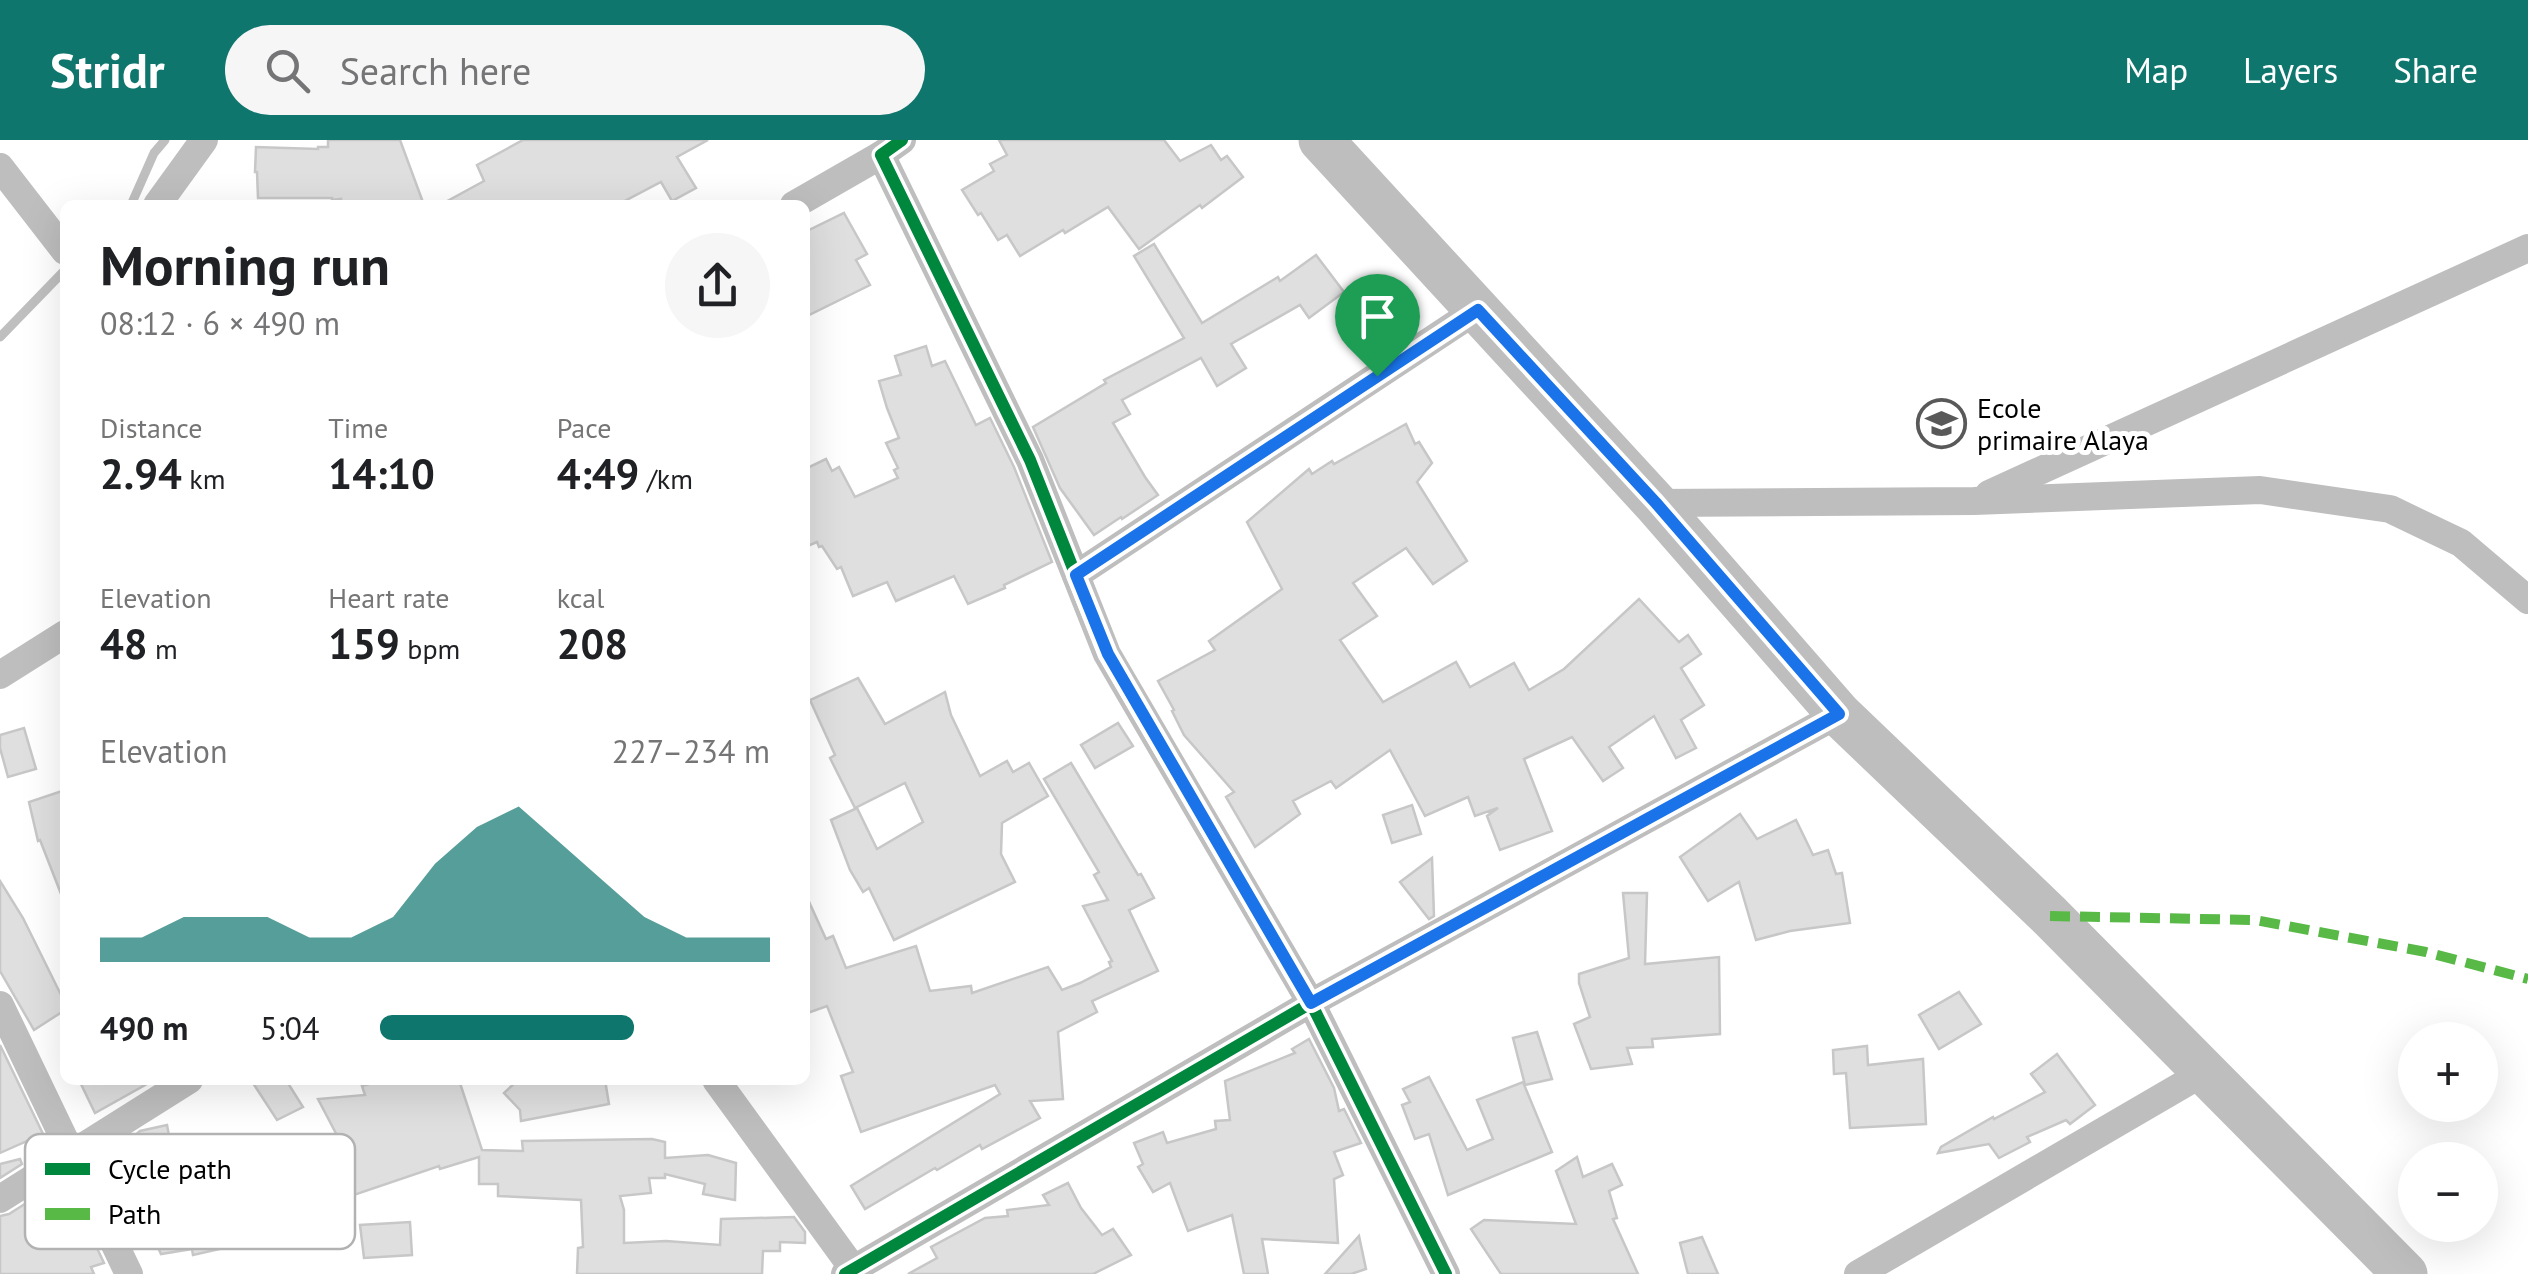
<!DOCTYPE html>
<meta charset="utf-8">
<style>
:root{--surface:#fff;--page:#f6f6f6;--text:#202124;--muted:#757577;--accent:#0f766e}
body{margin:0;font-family:"PT Sans",sans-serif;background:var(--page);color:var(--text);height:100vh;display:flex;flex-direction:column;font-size:38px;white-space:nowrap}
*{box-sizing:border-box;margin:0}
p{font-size:32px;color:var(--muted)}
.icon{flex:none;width:55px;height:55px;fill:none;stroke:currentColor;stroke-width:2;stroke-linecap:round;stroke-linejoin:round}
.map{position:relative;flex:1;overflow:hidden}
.side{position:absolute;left:60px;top:60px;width:750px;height:885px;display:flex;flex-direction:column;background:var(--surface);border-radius:15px;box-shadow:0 10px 40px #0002}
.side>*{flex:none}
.controls{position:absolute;left:2398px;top:882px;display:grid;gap:20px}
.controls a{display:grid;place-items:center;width:100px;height:100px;border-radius:50%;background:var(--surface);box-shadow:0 10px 40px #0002;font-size:50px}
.pin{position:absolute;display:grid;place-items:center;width:85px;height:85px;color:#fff;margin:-102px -42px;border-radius:50% 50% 50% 0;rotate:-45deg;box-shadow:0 0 10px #0007}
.pin .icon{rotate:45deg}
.round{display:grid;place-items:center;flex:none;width:105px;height:105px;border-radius:52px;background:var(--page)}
.head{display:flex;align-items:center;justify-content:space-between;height:170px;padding:0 40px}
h1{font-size:55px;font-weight:800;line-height:75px}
.stats{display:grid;grid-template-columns:repeat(3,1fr);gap:15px;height:170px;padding:10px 40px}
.stats div{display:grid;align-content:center}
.stats b{font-size:42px;font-weight:800}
.stats small{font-size:28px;font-weight:400}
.stats p{font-size:28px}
.chart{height:280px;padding:20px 40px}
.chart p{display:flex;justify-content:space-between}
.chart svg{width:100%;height:180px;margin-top:10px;fill:var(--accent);opacity:.7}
ul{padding:0 40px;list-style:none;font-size:32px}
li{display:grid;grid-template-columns:160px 120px 1fr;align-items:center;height:75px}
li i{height:25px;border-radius:12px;background:var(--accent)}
header{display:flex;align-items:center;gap:60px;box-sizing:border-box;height:140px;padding:0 50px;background:var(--accent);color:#fff}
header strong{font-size:48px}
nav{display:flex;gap:55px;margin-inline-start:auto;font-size:35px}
.search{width:700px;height:90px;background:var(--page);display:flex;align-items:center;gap:25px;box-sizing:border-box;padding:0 35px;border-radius:55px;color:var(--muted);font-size:38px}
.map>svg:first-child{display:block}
</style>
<header>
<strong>Stridr</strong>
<div class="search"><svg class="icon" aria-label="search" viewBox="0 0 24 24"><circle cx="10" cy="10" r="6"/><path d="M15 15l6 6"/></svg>Search here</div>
<nav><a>Map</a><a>Layers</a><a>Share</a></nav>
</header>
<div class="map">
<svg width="2528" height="1134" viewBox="0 0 2528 1134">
<rect width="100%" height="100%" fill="#fff"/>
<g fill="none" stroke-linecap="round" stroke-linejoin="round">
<g stroke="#bfbfbf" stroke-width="9">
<path d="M131,65L154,13L165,0"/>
<path d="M0,197L65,130"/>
</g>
</g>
<g fill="#dfdfdf" stroke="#c7c7c7" stroke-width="2.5">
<path d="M328,0H400L424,65H341V59L332,60V58H258L257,32H255L256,7L318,9V7H328Z"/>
<path d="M523,0H708L677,17L696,48L672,61L661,42L617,65H440L484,41L477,25Z"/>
<path d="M999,0H1164L1180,21L1211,5L1221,20L1227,16L1243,37L1202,68L1200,65L1139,109L1108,67L1065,93L1063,90L1020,116L1007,95L998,100L981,73L978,75L962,50L994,31L990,24L1007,15Z"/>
<path d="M844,73L867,114L856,120L870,145L805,177V92Z"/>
<path d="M1154,104L1202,183L1278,137L1280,141L1316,115L1344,152L1309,178L1300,165L1231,204L1246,228L1217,246L1201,218L1122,260L1130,274L1113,283L1145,337L1158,355L1122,379L1121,377L1094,395L1060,348L1033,287L1106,243L1104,240L1184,198L1134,116Z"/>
<path d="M926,206L932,226L945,221L976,285L990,278L1014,327L1052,422L1004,445L1005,448L968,464L954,436L896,461L887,442L853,456L841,427L837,429L822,406L819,407L817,402L805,407V329L826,319L832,331L839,327L855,357L898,338L894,330L898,328L886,303L899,298L887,268L879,241L901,235L895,216Z"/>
<path d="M1406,284L1415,304L1419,302L1432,323L1417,342L1467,421L1433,444L1406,408L1353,443L1377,476L1340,500L1383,562L1456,522L1470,547L1514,523L1529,550L1564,529L1639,459L1679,502L1688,495L1701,514L1681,528L1704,565L1681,580L1696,608L1676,618L1654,576L1609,607L1623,628L1603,641L1572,597L1524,619L1552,691L1500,710L1487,676L1498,668L1475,676L1468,657L1425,676L1390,610L1336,648L1331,641L1293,661L1300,674L1255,707L1226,657L1234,652L1184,595L1172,571L1174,570L1158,541L1215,510L1209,501L1282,449L1247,382L1309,329L1312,334L1332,321L1334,324Z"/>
<path d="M858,538L885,584L945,552L951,575L980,636L1007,621L1013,632L1029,623L1048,656L1002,683L1001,714L1015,742L894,800L869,748L863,752L850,730L831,680L857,668L877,709L923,682L905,643L855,668L830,618L835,615L810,560Z"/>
<path d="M1118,583L1133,606L1095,628L1081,605Z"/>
<path d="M24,588L36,629L8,637L0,608V595Z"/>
<path d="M1071,623L1138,735L1141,734L1154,758L1129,770L1158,831L1092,861L1097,872L1058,892L1063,959L1030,961L1040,978L982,1009L980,1005L937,1030L935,1028L865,1069L851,1046L1000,954L995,945L861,992L841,936L853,932L827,866L805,874V753L826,799L833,796L846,828L916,806L930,851L971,846L972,853L1048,827L1062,850L1080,843L1111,827L1109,822L1112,821L1083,766L1108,760L1094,735L1099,732L1044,639Z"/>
<path d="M65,650V759H63L40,700L38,701L29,662Z"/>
<path d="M1412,665L1421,694L1392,703L1383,675Z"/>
<path d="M1740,674L1757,699L1796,680L1813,715L1828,710L1836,734L1842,733L1850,783L1790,791L1756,800L1739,742L1708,761L1680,717Z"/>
<path d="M1432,718L1434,776L1429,779L1400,742Z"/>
<path d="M0,741L23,778L65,863V870L34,890L0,831Z"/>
<path d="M1623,753H1647L1645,824L1719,817L1720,894L1652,899L1653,907L1627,908L1632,924L1591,929L1574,884L1590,877L1579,843V834L1629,818Z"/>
<path d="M1959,852L1981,884L1939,909L1919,875Z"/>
<path d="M1537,892L1552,939L1525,945L1513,898Z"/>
<path d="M1309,899L1334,948L1339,971L1344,969L1361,1003L1334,1012L1343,1035L1334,1039L1338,1103L1262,1099L1268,1134H1244L1232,1075L1188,1091L1170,1043L1153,1052L1138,1027L1143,1024L1134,1003L1163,992L1167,1003L1216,989L1215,981L1230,980L1225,941L1295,913L1292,909Z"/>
<path d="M0,905L43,994L0,1013Z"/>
<path d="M1867,906L1868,925L1923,919L1926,984L1850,988L1846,933L1834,934L1833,910Z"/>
<path d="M2057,914L2095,965L2070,984L2066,980L2027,997L2030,1002L1999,1018L1989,1004L1938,1013L1941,1007L1993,977L1994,979L2045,952L2031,934Z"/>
<path d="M1429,937L1467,1010L1493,999L1477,960L1523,942L1552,1012L1448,1055L1429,994L1415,999L1402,965L1410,962L1403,949Z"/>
<path d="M79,940H154L95,973Z"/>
<path d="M251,940H286L303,967L277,980Z"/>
<path d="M382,940H459L482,1010L523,1011L522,1001L652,999L665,1002V1018L708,1015L736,1023L735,1060L703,1054L705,1044L665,1034V1038H649L651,1053L620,1056L624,1070V1103L666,1101L720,1105L721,1079L794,1077L805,1092V1103L780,1102V1111H763L762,1134H577L578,1108L583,1107L581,1060L498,1056V1044H479V1017L440,1029L439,1026L256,1088L259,1100L193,1115L192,1109L161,1114L147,1084L158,1079L140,1057L155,1044L134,996L140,991L167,985L171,1006L177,1003L186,1021L190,1019L195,1033L238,1002L251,1001L267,1041L341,1003L318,959L365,955L362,946Z"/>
<path d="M518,940H605L609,964L521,981L520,970L504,953Z"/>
<path d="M1577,1017L1583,1037L1612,1024L1622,1045L1609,1051L1617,1078L1613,1079L1638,1134H1501L1471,1089L1484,1080L1576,1084L1556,1031Z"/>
<path d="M20,1019L22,1024L0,1038V1024Z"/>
<path d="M1068,1043L1081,1068L1102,1095L1113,1089L1131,1115L1093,1134H908L937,1118L931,1107L985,1078L1008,1076L1007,1070L1049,1065L1043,1055Z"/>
<path d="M68,1047L104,1123L91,1127L94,1134H0V1076L9,1074L42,1053L44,1058Z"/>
<path d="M410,1082L412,1115L364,1118L360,1085Z"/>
<path d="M1359,1096L1366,1129L1351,1134H1325Z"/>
<path d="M1702,1097L1718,1134H1688L1680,1103Z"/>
</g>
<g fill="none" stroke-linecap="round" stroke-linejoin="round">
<g stroke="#bebebe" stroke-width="28">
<path d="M902,0L881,15L1030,320L1107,514L1311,863L1446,1134"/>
<path d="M0,27L65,111"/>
<path d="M157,65L204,0"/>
<path d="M794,65L881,15"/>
<path d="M1989,354L2528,108"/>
<path d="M1655,363L1974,361L2260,350L2390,369L2461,403L2528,460"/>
<path d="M1076,435L1477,170"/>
<path d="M0,535L65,494"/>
<path d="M0,865L129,1134"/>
<path d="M716,940L857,1134"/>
<path d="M0,1059L189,940"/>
<path d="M845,1134L1311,863L1839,574"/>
<path d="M1858,1134L2203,933"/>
</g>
<path stroke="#bebebe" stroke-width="45" d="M1321,0L1655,363L1839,574L2050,776L2405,1134"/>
<path stroke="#58b947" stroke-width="10" stroke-dasharray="20 10" stroke-linecap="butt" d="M2050,776L2255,780L2426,812L2528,839"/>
<defs>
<g id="cycleway">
<path d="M902,0L881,15L1030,320L1107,514L1311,863L1446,1134"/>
<path d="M845,1134L1311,863L1839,574"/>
</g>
</defs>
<use href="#cycleway" stroke="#fff" stroke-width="19"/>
<use href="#cycleway" stroke="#00873e" stroke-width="12"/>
</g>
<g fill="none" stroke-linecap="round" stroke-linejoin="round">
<defs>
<path id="route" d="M1478,170L1656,363L1839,574L1311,863L1108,514L1076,435Z"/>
</defs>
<use href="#route" stroke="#fff" stroke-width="20"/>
<use href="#route" stroke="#1a73e8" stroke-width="12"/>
</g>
<defs>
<symbol id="school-ring" viewBox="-11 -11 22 22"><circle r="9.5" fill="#fff" stroke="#595959" stroke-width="1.5"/><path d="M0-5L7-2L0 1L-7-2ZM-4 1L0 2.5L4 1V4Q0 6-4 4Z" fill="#595959"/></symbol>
</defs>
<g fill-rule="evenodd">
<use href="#school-ring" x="1914" y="256" width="55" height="55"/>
</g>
<g text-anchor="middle" stroke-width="10" stroke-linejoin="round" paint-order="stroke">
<g font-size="28" fill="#000" stroke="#fff" text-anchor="start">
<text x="1977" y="278">Ecole<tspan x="1977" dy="32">primaire Alaya</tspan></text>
</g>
</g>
<rect x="25" y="994" width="330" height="115" rx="15" fill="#fff" stroke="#b2b2b2" stroke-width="2.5"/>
<rect x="45" y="1023" width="45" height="12" fill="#00873e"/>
<rect x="45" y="1068" width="45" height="12" fill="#58b947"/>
<g font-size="28" fill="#000">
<text x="108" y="1039">Cycle path</text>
<text x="108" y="1084">Path</text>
</g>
</svg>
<div class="controls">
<a>+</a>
<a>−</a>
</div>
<div class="pin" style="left:1377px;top:236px;background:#1e9e55"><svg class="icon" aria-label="arrive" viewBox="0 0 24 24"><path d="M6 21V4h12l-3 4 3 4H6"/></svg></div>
<section class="side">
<div class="head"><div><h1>Morning run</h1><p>08:12 · 6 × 490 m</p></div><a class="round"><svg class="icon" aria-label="share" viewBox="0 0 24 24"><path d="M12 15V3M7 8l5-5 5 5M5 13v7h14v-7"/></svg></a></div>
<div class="stats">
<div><p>Distance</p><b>2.94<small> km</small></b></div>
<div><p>Time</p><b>14:10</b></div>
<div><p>Pace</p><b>4:49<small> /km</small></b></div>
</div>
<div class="stats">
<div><p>Elevation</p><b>48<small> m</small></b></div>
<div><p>Heart rate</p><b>159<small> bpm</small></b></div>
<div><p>kcal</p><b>208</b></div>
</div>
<div class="chart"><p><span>Elevation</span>227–234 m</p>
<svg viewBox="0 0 160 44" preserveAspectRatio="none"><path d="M0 44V38L10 38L20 33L30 33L40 33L50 38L60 38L70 33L80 20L90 11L100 6L110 15L120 24L130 33L140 38L150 38L160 38V44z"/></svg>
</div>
<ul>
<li><b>490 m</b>5:04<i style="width:65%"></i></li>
</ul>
</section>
</div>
